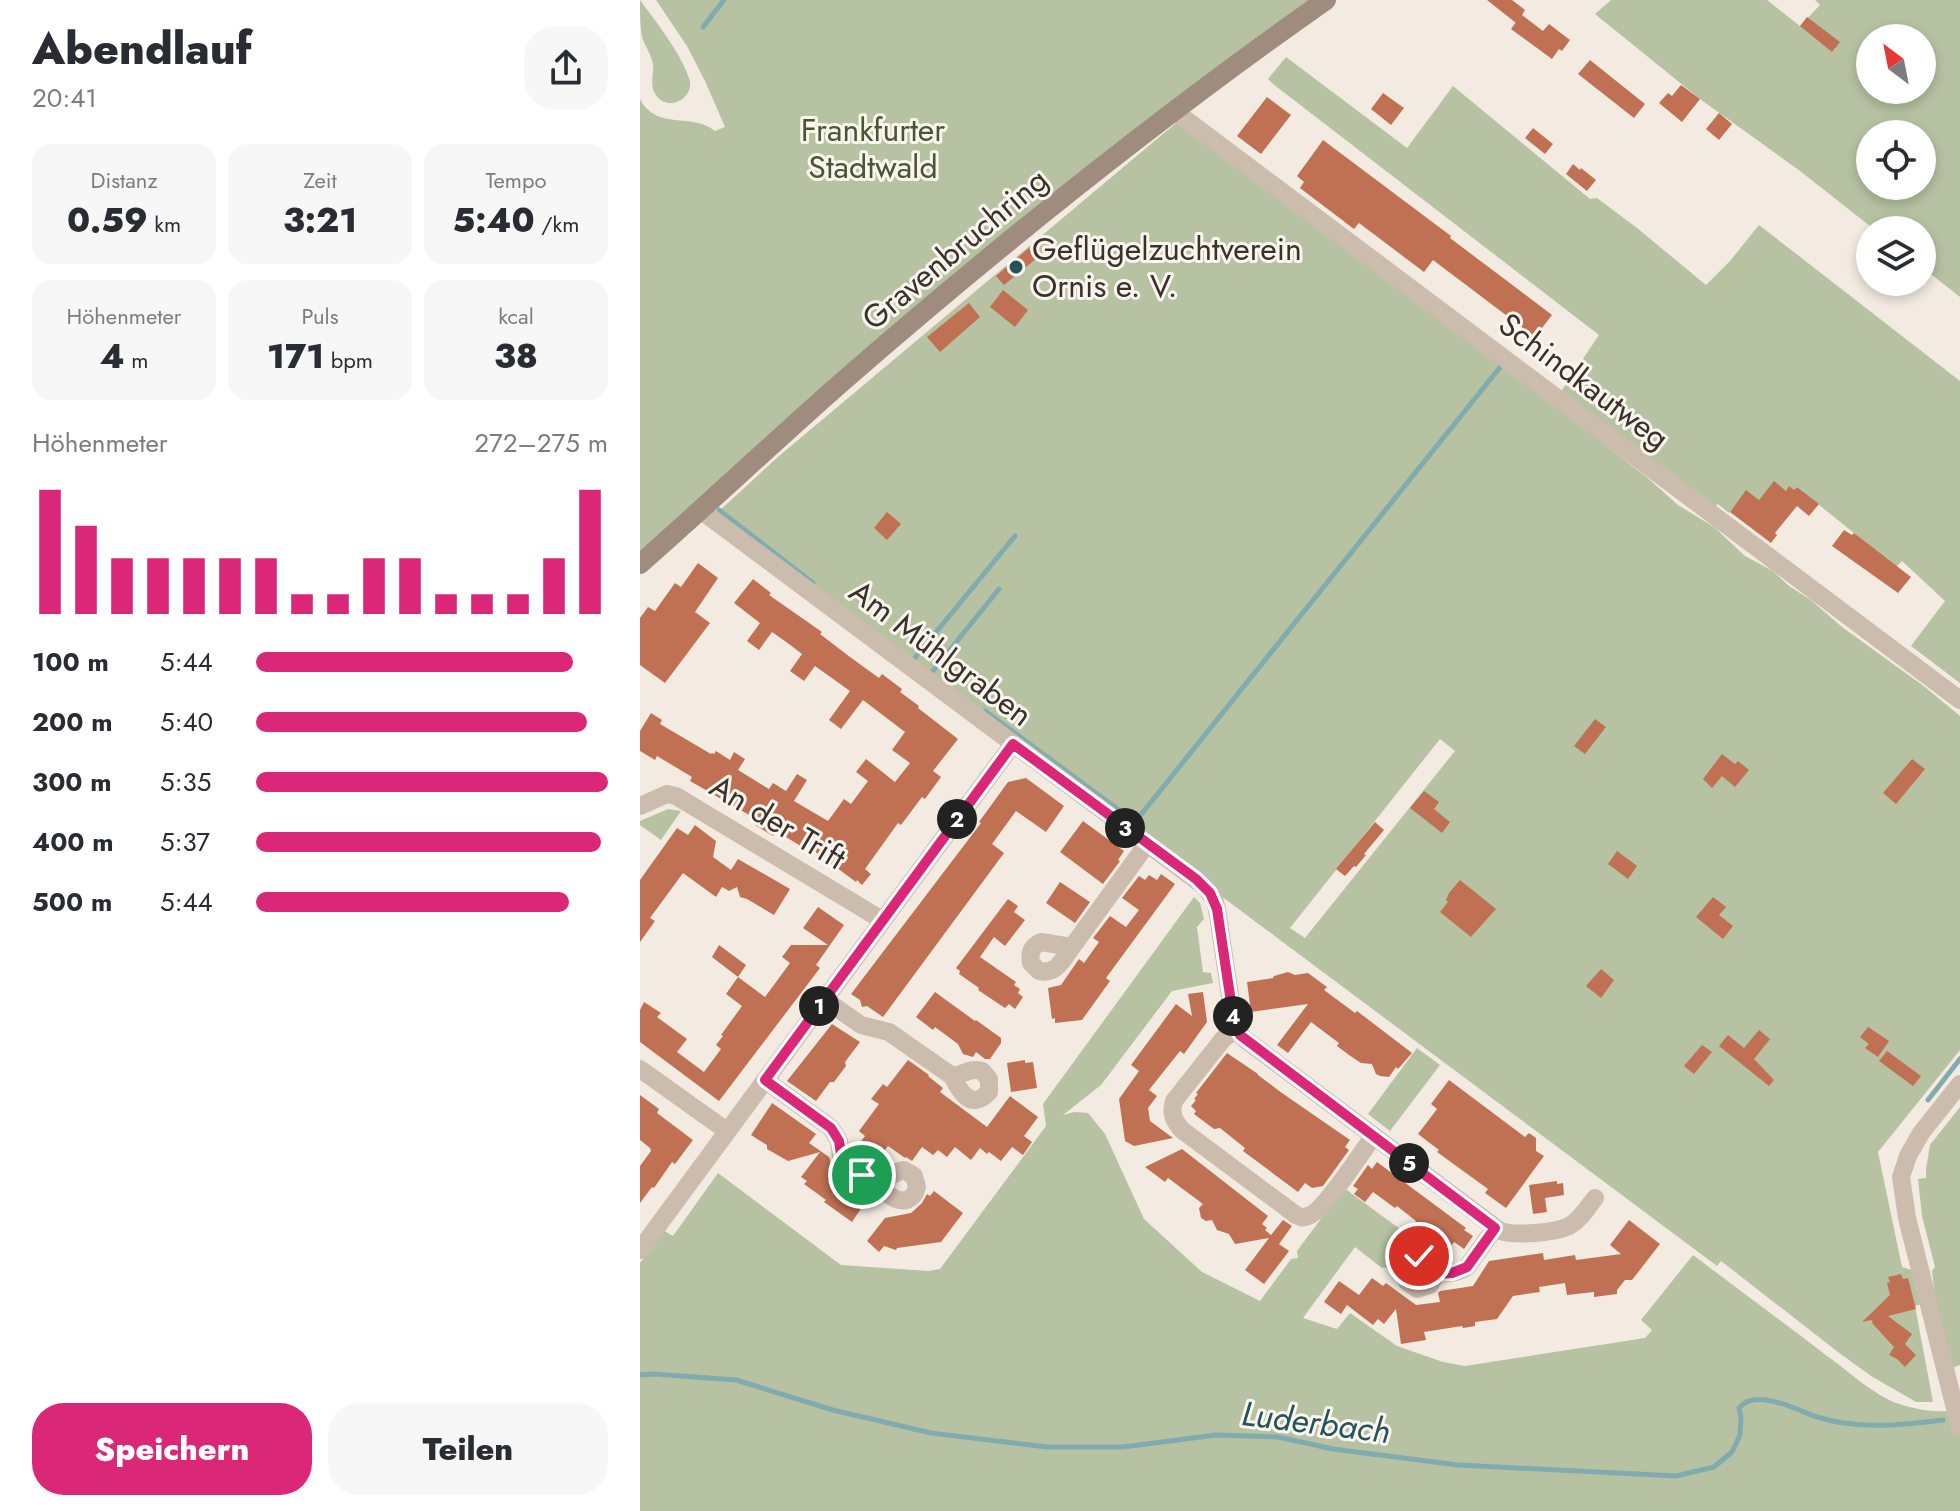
<!DOCTYPE html>
<html lang="de">
<meta charset="utf-8">
<style>
:root{--surface:#fff;--page:#f7f7f7;--text:#2b2b33;--muted:#7c7c81;--accent:#db2777}
body{margin:0;font-family:Jost,sans-serif;background:var(--page);color:var(--text);height:100vh;display:flex;flex-direction:column;font-size:30px;white-space:nowrap}
*{box-sizing:border-box;margin:0}
p{font-size:26px;color:var(--muted)}
.icon{flex:none;width:44px;height:44px;fill:none;stroke:currentColor;stroke-width:2;stroke-linecap:round;stroke-linejoin:round}
.map{position:relative;flex:1;overflow:hidden}
.drawer{display:flex;flex-direction:column;background:var(--surface);width:640px}
.drawer>*{flex:none}
.needle{width:52px;rotate:328deg}
.controls{position:absolute;left:1216px;top:24px;display:grid;gap:16px}
.controls a{display:grid;place-items:center;width:80px;height:80px;border-radius:50%;background:var(--surface);box-shadow:0 4px 12px #0003;font-size:40px}
.pin{position:absolute;display:grid;place-items:center;width:68px;height:68px;color:#fff;margin:-34px;border:4px solid #fff;border-radius:50%;box-shadow:0 2px 8px #0007}
.km{position:absolute;width:40px;height:40px;margin:-20px;border-radius:50%;background:#222;color:#fff;font-size:22px;line-height:40px;text-align:center}
.round{display:grid;place-items:center;flex:none;width:84px;height:84px;border-radius:32px;background:var(--page)}
.overview{display:flex;align-items:center;justify-content:space-between;height:136px;padding:0 32px}
h1{font-size:44px;font-weight:800;line-height:60px}
.stats{display:grid;grid-template-columns:repeat(3,1fr);gap:12px;height:136px;padding:8px 32px}
.stats div{display:grid;align-content:center;border-radius:20px;background:var(--page);text-align:center}
.stats b{font-size:34px;font-weight:800}
.stats small{font-size:22px;font-weight:400}
.stats p{font-size:22px}
.chart{height:224px;padding:16px 32px}
.chart p{display:flex;justify-content:space-between}
.chart svg{width:100%;height:144px;margin-top:8px;stroke:var(--accent);stroke-width:6}
.button{display:flex;gap:16px;margin-top:auto;padding:16px 32px}
.button a{flex:1;height:92px;border-radius:32px;background:var(--accent);color:#fff;font-size:32px;font-weight:800;line-height:92px;text-align:center}
.button a+a{background:var(--page);color:var(--text)}
ul{padding:0 32px;list-style:none;font-size:26px}
li{display:grid;grid-template-columns:128px 96px 1fr;align-items:center;height:60px}
li i{height:20px;border-radius:10px;background:var(--accent)}
main{display:flex;flex:1;min-height:0}
.map>svg:first-child{display:block}
</style>
<main>
<section class="drawer">
<div class="overview"><div><h1>Abendlauf</h1><p>20:41</p></div><a class="round"><svg class="icon" aria-label="share" viewBox="0 0 24 24"><path d="M12 15V3M7 8l5-5 5 5M5 13v7h14v-7"/></svg></a></div>
<div class="stats">
<div><p>Distanz</p><b>0.59<small> km</small></b></div>
<div><p>Zeit</p><b>3:21</b></div>
<div><p>Tempo</p><b>5:40<small> /km</small></b></div>
</div>
<div class="stats">
<div><p>Höhenmeter</p><b>4<small> m</small></b></div>
<div><p>Puls</p><b>171<small> bpm</small></b></div>
<div><p>kcal</p><b>38</b></div>
</div>
<div class="chart"><p><span>Höhenmeter</span>272–275 m</p>
<svg viewBox="0 0 160 44" preserveAspectRatio="none"><path d="M5 44V6M15 44V17M25 44V27M35 44V27M45 44V27M55 44V27M65 44V27M75 44V38M85 44V38M95 44V27M105 44V27M115 44V38M125 44V38M135 44V38M145 44V27M155 44V6"/></svg>
</div>
<ul>
<li><b>100 m</b>5:44<i style="width:90%"></i></li>
<li><b>200 m</b>5:40<i style="width:94%"></i></li>
<li><b>300 m</b>5:35<i style="width:100%"></i></li>
<li><b>400 m</b>5:37<i style="width:98%"></i></li>
<li><b>500 m</b>5:44<i style="width:89%"></i></li>
</ul>
<div class="button"><a>Speichern</a><a>Teilen</a></div>
</section>
<div class="map">
<svg width="1320" height="1511" viewBox="0 0 1320 1511">
<rect width="100%" height="100%" fill="#f3ebe2"/>
<g fill="#b6c2a2" fill-rule="evenodd">
<path d="M0,0C17,23 40,52 49,78C56,98 28,113 16,95C9,86 14,75 13,65C12,56 5,46 2,37C0,26 0,12 0,0Z"/>
<path d="M16,0H674L0,553V99C16,131 52,112 75,131L85,127L65,81L47,46Z"/>
<path d="M971,0H1127L1160,26L1180,5L1175,0H1320V297L1282,267V230H1235L1160,171L1060,99L955,14ZM1230,38H1282V90H1230ZM1230,134H1282V186H1230Z"/>
<path d="M646,57L767,148L813,86L950,199L957,198L997,228L1066,285L1090,261L1119,225L1320,381V683L1271,646L1305,601L1262,561L1256,567L1157,487L1154,491L1149,487L1146,491L1134,482L1119,500L1106,491L1089,513L1078,504L1072,508L920,393L959,335L633,84L628,79Z"/>
<path d="M536,123L678,226L897,392L1009,479L1038,505L1074,527L1105,556L1133,571L1149,586L1171,600L1202,627L1285,687L1320,716V1050L1238,1152L1262,1267L1272,1270L1281,1304L1275,1306L1293,1402H1276L1231,1376L1198,1352L1081,1261L1077,1266L577,893L78,512L139,456ZM800,739L815,751L665,938L650,928Z"/>
<path d="M28,809L41,811L21,840L0,825V821Z"/>
<path d="M554,897L560,903L564,919L557,927L563,972L571,973L573,983L532,991L461,1085L423,1115L434,1112L448,1113L465,1134L504,1219L562,1272L620,1301L651,1259L658,1258L657,1251L704,1188L775,1240L776,1250L756,1266L742,1268L715,1247L663,1318L697,1329L710,1313L757,1346L803,1362L825,1366L1005,1338L1012,1330L1001,1320L1053,1255C1098,1289 1143,1322 1187,1356C1210,1372 1233,1395 1259,1404C1277,1410 1303,1414 1320,1409V1511H0V1263L23,1230L33,1236L78,1173L201,1265L288,1271L300,1269L406,1126L403,1104Z"/>
<path d="M777,1048L800,1065L750,1131L728,1114Z"/>
<path d="M1320,1107V1365L1312,1368L1296,1308L1292,1271L1295,1267L1282,1216L1278,1179L1286,1178V1169L1290,1145Z"/>
</g>
<g fill="none" stroke-linecap="round" stroke-linejoin="round">
<g stroke="#82abaf" stroke-width="5">
<path d="M63,27L84,0"/>
<path d="M79,510L173,583"/>
<path d="M274,659L375,536"/>
<path d="M292,672L359,589"/>
<path d="M345,711L495,822L861,366"/>
<path d="M1288,1100L1320,1059"/>
<path d="M0,1375L14,1374L96,1380L193,1410L291,1433L407,1447H483L576,1435L638,1437L693,1449L818,1465L1036,1476L1074,1467L1092,1452L1100,1435L1101,1417L1099,1408C1115,1388 1156,1409 1174,1416C1184,1419 1195,1422 1204,1423C1239,1428 1269,1424 1303,1420"/>
</g>
</g>
<g fill="#c07153">
<path d="M847,0H872L885,10L882,15L903,31L909,24L930,40L922,51L919,49L912,59L871,29L879,18L876,23Z"/>
<path d="M1167,17L1200,42L1192,52L1160,26Z"/>
<path d="M950,60L1005,104L994,118L938,74Z"/>
<path d="M1041,85L1060,99L1042,122L1019,103L1028,93L1032,96Z"/>
<path d="M743,93L764,108L751,125L731,109Z"/>
<path d="M627,97L651,115L621,154L597,136Z"/>
<path d="M1079,113L1092,124L1079,140L1066,129Z"/>
<path d="M893,128L913,144L905,154L885,138Z"/>
<path d="M683,140L811,236L810,238L912,315L895,337L793,260L784,272L719,223L714,229L660,188L664,182L657,176Z"/>
<path d="M933,164L940,170L941,168L956,180L947,191L926,174Z"/>
<path d="M389,248L397,258L364,285L356,276Z"/>
<path d="M363,290L388,310L375,327L350,307Z"/>
<path d="M329,303L340,317L300,352L287,337Z"/>
<path d="M1134,481L1146,491L1149,486L1154,490L1157,487L1179,504L1169,516L1157,506L1135,533L1137,535L1131,543L1090,512L1106,490L1119,500Z"/>
<path d="M247,512L261,524L247,540L234,528Z"/>
<path d="M1204,530L1212,535L1214,533L1271,577L1258,593L1192,546Z"/>
<path d="M58,563L78,578L55,612L70,623L25,683L0,665V618L8,607L15,611L35,583L41,587Z"/>
<path d="M113,579L131,593L129,595L182,632L180,634L210,657L239,678L242,674L262,689L260,692L279,706L278,708L318,739L293,771L301,777L285,799L282,797L261,825L258,823L225,869L231,874L222,885L217,880L216,882L166,845L164,848L136,831L133,836L115,825L118,820L50,781L52,777L17,756L15,760L0,751V731L11,713L22,720L20,724L71,754L72,753L74,754L76,751L90,760L94,752L105,759L98,770L129,789L133,783L146,791L157,774L167,780L154,801L188,821L204,799L211,804L228,781L216,772L226,759L255,782L270,763L252,750L265,732L223,700L201,729L189,720L210,691L175,666L164,681L150,671L162,654L149,644L132,632L119,650L107,641L120,623L94,603Z"/>
<path d="M955,719L966,727L945,754L934,746Z"/>
<path d="M1082,754L1095,764L1098,761L1109,770L1095,787L1082,776L1072,788L1063,779Z"/>
<path d="M1272,759L1285,769L1256,804L1243,793Z"/>
<path d="M386,778L424,806L406,832L376,811L352,844L364,853L243,1017L227,1006L222,1007L220,1000L211,994L341,823L339,822L368,782Z"/>
<path d="M784,791L799,802L794,809L810,822L802,833L770,808Z"/>
<path d="M443,821L484,851L478,860L480,861L463,884L420,852Z"/>
<path d="M735,822L744,830L724,854L726,855L716,867L714,866L705,876L696,869Z"/>
<path d="M55,825L76,841L73,857L91,870L98,859L150,889L134,915L107,899L100,897L97,887L89,891L82,887L76,897L43,873L10,918L15,921L0,942V880L37,828L48,835Z"/>
<path d="M977,851L997,866L988,879L968,864Z"/>
<path d="M521,874L535,884L466,978L470,981L442,1020L415,1023V1018L412,1019L408,988L421,985L439,959L444,963L459,942L453,938L470,916L486,927L499,910L482,898L499,876L505,880L509,875L517,880Z"/>
<path d="M820,880L856,909L831,937L800,912L808,902L806,900L809,893Z"/>
<path d="M420,882L450,902L435,923L406,903Z"/>
<path d="M1073,897L1086,907L1079,915L1093,926L1083,939L1056,917Z"/>
<path d="M368,899L378,906L374,912L385,920L365,946L354,937L340,957L376,982L374,985L380,989L378,993L383,997L375,1009L369,1004L365,1008L338,990L339,988L319,974L320,971L316,968Z"/>
<path d="M178,907L204,925L176,965L180,968L79,1101L0,1042V1010L4,1002L21,1013L17,1017L47,1039L37,1052L64,1072L81,1049L76,1045L83,1036L81,1035L102,1006L86,994L98,977L125,997L150,963L142,957L151,945H188L163,928Z"/>
<path d="M79,945L106,965L98,977L72,957Z"/>
<path d="M961,969L974,980L961,998L946,986Z"/>
<path d="M648,972L655,975L668,973L687,987L684,990L715,1013L717,1011L772,1053L758,1069L756,1067L749,1077L740,1076L736,1074L732,1064L721,1063L709,1055L697,1046L699,1043L671,1022L648,1053L637,1045L668,1004L611,1012L607,982L633,978L634,976Z"/>
<path d="M295,992L335,1021L336,1020L361,1038V1043L350,1059H345L336,1052L333,1057L323,1054L318,1044L295,1027L293,1030L276,1017Z"/>
<path d="M563,992L567,1022L544,1054L540,1051L509,1090L517,1096L508,1108L510,1121L533,1138L494,1146L485,1141L479,1099L499,1071L491,1065L536,1004L552,1016L548,994Z"/>
<path d="M192,1024L220,1042L205,1062L206,1066L194,1082H190L176,1101L147,1081Z"/>
<path d="M1228,1027L1249,1041L1238,1057L1225,1048L1229,1044L1220,1037Z"/>
<path d="M1119,1030L1130,1039L1114,1059L1134,1080L1129,1086L1079,1046L1088,1035L1104,1048Z"/>
<path d="M1062,1045L1072,1052L1054,1074L1044,1066Z"/>
<path d="M1247,1051L1281,1076L1273,1086L1239,1061Z"/>
<path d="M587,1053L618,1074V1075L642,1093L710,1140L705,1147L709,1150L683,1186L672,1188L665,1183L658,1192L603,1151L605,1148L580,1128L574,1129L554,1114L556,1111L551,1106L556,1100L554,1099L558,1094L556,1093Z"/>
<path d="M268,1060L289,1075L288,1076L303,1088L300,1092L347,1127L370,1096L398,1117L384,1136L392,1142L383,1155L372,1147L361,1161L349,1152L347,1154L340,1148L331,1160L315,1147L307,1157L298,1150L293,1155L282,1147L272,1161L266,1157L265,1158L248,1146L244,1151L235,1144L228,1155L217,1147L225,1136L219,1131L239,1104L231,1099L243,1084L247,1087Z"/>
<path d="M385,1060V1063L393,1062L397,1088L371,1092L367,1063Z"/>
<path d="M809,1080L885,1137L889,1133L896,1138V1151L904,1156L866,1208L845,1193L848,1189L797,1152L799,1150L778,1134L797,1109L791,1104Z"/>
<path d="M0,1095L19,1109L17,1113L53,1140L35,1164L32,1162L14,1188L12,1187L0,1203V1166L11,1151L10,1148L0,1140Z"/>
<path d="M132,1103L176,1134L169,1143L189,1157L196,1177L198,1174L232,1198L225,1208L222,1207L212,1222L184,1202L186,1200L164,1184L167,1181L161,1177L180,1152L148,1161L127,1149V1145L111,1135Z"/>
<path d="M542,1149L628,1216L622,1224L627,1228L625,1230L631,1235L643,1220L652,1226L639,1244L649,1251L624,1284L605,1270L629,1238L595,1244L589,1234L577,1230L572,1220L566,1221L561,1218L559,1208L563,1204L528,1178L525,1182L505,1167Z"/>
<path d="M737,1162L826,1228L824,1230L833,1236L824,1249L814,1242L812,1245L798,1234L789,1246L778,1238L783,1230L775,1223L776,1221L757,1206L755,1208L733,1192L725,1202L714,1194L718,1189L713,1186L728,1165L732,1169Z"/>
<path d="M917,1181V1184L923,1183L924,1195L905,1198L907,1212L893,1214L889,1185Z"/>
<path d="M294,1191L323,1213L301,1242L257,1248L256,1250L244,1246L239,1252L227,1241L245,1218L271,1213L282,1203L287,1194L290,1196Z"/>
<path d="M989,1220L1020,1244L992,1280H985L977,1290V1294L954,1297V1292L927,1295L925,1283L899,1287L900,1292L873,1296L857,1319L835,1322V1326L823,1328L822,1326L784,1332L786,1340L761,1344L756,1309L744,1324L738,1319L733,1325L707,1305L701,1314L684,1302L699,1281L719,1295L732,1278L743,1286L746,1283L776,1305L800,1302L798,1293L800,1291L833,1286L849,1261L903,1253L904,1260L935,1255L936,1260L981,1254L970,1245Z"/>
<path d="M1261,1274L1263,1279L1268,1278L1276,1309L1248,1316L1272,1334L1265,1344L1276,1355L1265,1367L1257,1359L1249,1355L1254,1347L1232,1323L1233,1322L1231,1320L1222,1322L1250,1295L1247,1283L1250,1282L1248,1277Z"/>
</g>
<g fill="none" stroke-linecap="round" stroke-linejoin="round">
<g stroke="#cbbcae" stroke-width="18">
<path d="M533,110L1320,700"/>
<path d="M59,509L564,886L574,899L577,909L594,1022L597,1032L606,1040L860,1231C875,1236 915,1233 929,1226C940,1220 947,1208 955,1198"/>
<path d="M0,806L27,794L36,796L242,920"/>
<path d="M401,942L432,947C423,959 417,975 399,971L391,963C389,953 392,946 401,942Z"/>
<path d="M432,947L507,844"/>
<path d="M184,999L221,1025L249,1032L312,1076C323,1075 331,1067 342,1071L349,1079V1092C331,1111 320,1092 312,1076"/>
<path d="M596,1029L583,1039L534,1101C530,1113 534,1121 542,1130L656,1215C661,1217 662,1219 668,1216C685,1211 721,1152 734,1136"/>
<path d="M0,1069L87,1131"/>
<path d="M125,1080L191,1128L199,1141L201,1157L204,1162L252,1197C263,1204 274,1200 277,1187L274,1176L264,1170C252,1172 246,1182 234,1183"/>
<path d="M1320,1084L1281,1133L1268,1156L1261,1177L1267,1218L1320,1428"/>
<path d="M0,1250L373,744"/>
<path d="M796,1274C794,1259 783,1253 769,1260L764,1271L767,1282L777,1289L790,1285L796,1274C807,1273 817,1274 827,1267L855,1228"/>
</g>
<path stroke="#9f8c7f" stroke-width="20" d="M0,564C68,504 134,442 202,382C357,247 518,118 686,0"/>
</g>
<g fill="none" stroke-linecap="round" stroke-linejoin="round">
<defs>
<path id="route" d="M222,1175L202,1160L199,1141L191,1128L125,1080L373,744L556,879L570,893L577,909L594,1022L600,1035L855,1228L827,1267L812,1273L796,1274C795,1263 790,1258 779,1256"/>
</defs>
<use href="#route" stroke="#fff" stroke-width="16"/>
<use href="#route" stroke="#db2777" stroke-width="10"/>
</g>
<circle fill="#23545a" stroke="#faf5ef" stroke-width="3" cx="376" cy="267" r="8"/>
<g text-anchor="middle" stroke-width="6" stroke-linejoin="round" paint-order="stroke">
<g font-size="32" fill="#485731" stroke="#faf5ef">
<text x="233" y="141">Frankfurter<tspan x="233" dy="37">Stadtwald</tspan></text>
</g>
<g font-size="32" fill="#3a312c" stroke="#faf5ef">
<text transform="translate(315 249) rotate(-40)" y="11">Gravenbruchring</text>
<text transform="translate(944 381) rotate(37)" y="11">Schindkautweg</text>
<text transform="translate(301 653) rotate(37)" y="11">Am Mühlgraben</text>
<text transform="translate(138 822) rotate(31)" y="11">An der Trift</text>
</g>
<g font-size="32" fill="#3a312c" stroke="#faf5ef" text-anchor="start">
<text x="392" y="260">Geflügelzuchtverein<tspan x="392" dy="37">Ornis e. V.</tspan></text>
</g>
<g font-size="34" font-style="italic" fill="#23545a" stroke="#faf5ef">
<text transform="translate(676 1422) rotate(7)" y="12">Luderbach</text>
</g>
</g>
</svg>
<div class="controls">
<a><svg class="needle" viewBox="-14 -14 28 28"><path d="M0-13l5 13h-10z" fill="#e53935"/><path d="M0 13l5-13h-10z" fill="#7c7c81"/></svg></a>
<a><svg class="icon" aria-label="locate" viewBox="0 0 24 24"><circle cx="12" cy="12" r="6"/><path d="M12 2v4M12 18v4M2 12h4M18 12h4"/></svg></a>
<a><svg class="icon" aria-label="layers" viewBox="0 0 24 24"><path d="M12 4l9 5-9 5-9-5zM3 14l9 5 9-5"/></svg></a>
</div>
<div class="pin" style="left:222px;top:1175px;background:#1e9e55"><svg class="icon" aria-label="arrive" viewBox="0 0 24 24"><path d="M6 21V4h12l-3 4 3 4H6"/></svg></div>
<div class="pin" style="left:779px;top:1256px;background:#d93025"><svg class="icon" aria-label="check" viewBox="0 0 24 24"><path d="M5 12l5 5 9-10"/></svg></div>
<b class="km" style="left:179px;top:1006px">1</b>
<b class="km" style="left:317px;top:819px">2</b>
<b class="km" style="left:485px;top:828px">3</b>
<b class="km" style="left:593px;top:1016px">4</b>
<b class="km" style="left:769px;top:1163px">5</b>
</div>
</main>
